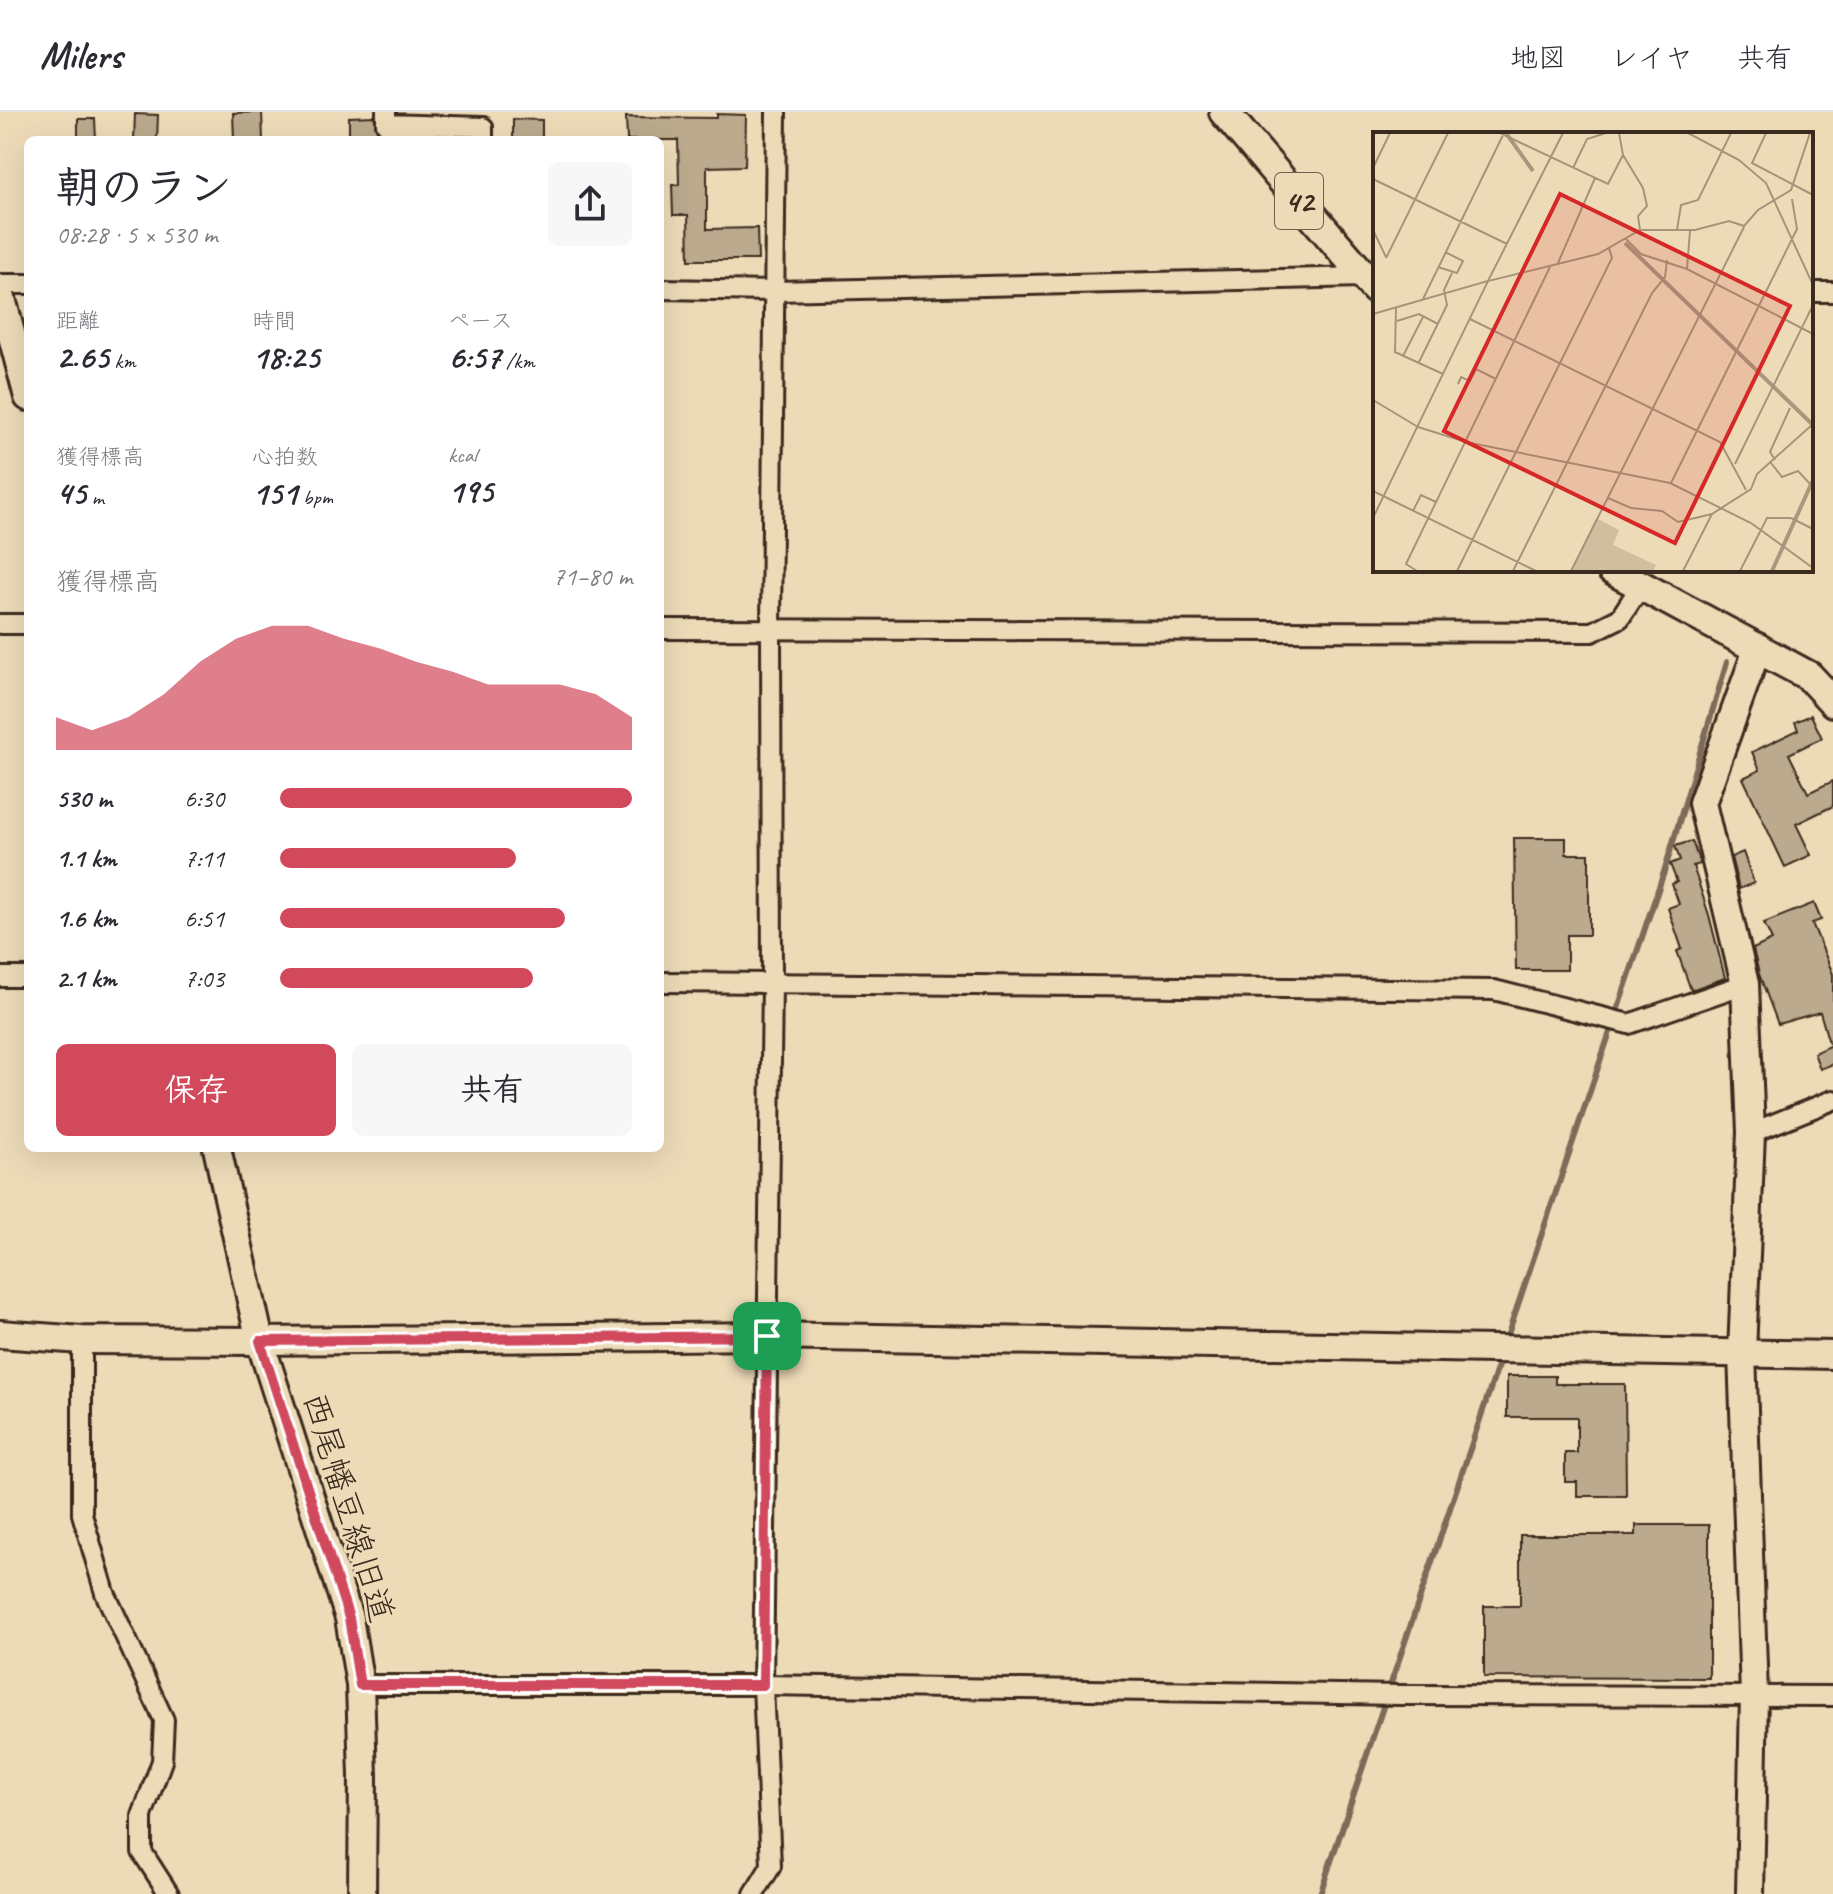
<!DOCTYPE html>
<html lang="ja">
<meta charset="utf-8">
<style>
:root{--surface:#fff;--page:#f7f7f7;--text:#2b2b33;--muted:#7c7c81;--line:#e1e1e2;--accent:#d1495b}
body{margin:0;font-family:Caveat,"Klee One",sans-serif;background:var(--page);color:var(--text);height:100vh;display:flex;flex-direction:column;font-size:30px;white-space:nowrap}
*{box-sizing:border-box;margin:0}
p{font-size:26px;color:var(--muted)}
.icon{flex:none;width:44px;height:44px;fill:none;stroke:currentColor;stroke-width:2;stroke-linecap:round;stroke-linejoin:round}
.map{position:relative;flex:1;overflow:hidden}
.drawer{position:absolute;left:24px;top:24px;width:640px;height:1016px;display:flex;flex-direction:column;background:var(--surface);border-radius:12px;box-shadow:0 8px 32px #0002}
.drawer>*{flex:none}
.pin{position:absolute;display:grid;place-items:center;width:68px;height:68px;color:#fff;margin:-34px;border-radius:16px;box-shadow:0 4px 12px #0006}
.round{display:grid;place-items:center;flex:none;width:84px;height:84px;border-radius:12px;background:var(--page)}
.headline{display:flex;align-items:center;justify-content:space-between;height:136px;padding:0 32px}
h1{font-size:44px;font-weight:700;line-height:60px}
.stats{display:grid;grid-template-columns:repeat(3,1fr);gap:12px;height:136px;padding:8px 32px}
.stats div{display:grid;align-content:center}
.stats b{font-size:34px;font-weight:700}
.stats small{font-size:22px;font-weight:400}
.stats p{font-size:22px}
.chart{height:224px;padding:16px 32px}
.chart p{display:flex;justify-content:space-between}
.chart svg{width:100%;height:144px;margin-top:8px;fill:var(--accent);opacity:.7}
.action{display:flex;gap:16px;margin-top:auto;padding:16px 32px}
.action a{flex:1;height:92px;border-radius:12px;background:var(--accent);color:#fff;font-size:32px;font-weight:700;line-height:92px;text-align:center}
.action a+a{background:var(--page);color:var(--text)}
ul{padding:0 32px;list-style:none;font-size:26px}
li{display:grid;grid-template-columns:128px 96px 1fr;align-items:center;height:60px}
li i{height:20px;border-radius:10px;background:var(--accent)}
header{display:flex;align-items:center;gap:48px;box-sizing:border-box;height:112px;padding:0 40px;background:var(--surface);border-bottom:2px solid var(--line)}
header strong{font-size:38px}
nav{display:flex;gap:44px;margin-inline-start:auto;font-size:28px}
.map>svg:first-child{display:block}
</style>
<header>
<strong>Milers</strong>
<nav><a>地図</a><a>レイヤ</a><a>共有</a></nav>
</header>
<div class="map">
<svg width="1833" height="1782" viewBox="0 0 1833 1782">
<rect width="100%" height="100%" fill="#eddbb8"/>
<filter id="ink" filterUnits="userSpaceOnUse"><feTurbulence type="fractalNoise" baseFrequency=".0125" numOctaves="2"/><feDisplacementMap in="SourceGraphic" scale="16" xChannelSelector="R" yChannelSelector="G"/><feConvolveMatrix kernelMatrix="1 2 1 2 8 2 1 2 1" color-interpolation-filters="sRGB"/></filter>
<g filter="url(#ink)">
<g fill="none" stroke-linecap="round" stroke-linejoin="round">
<g stroke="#7d6b58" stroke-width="6">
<path d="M1505,1231L1665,757L1727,550"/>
<path d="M1320,1782L1501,1245"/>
</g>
</g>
<g fill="#bbaa8d" stroke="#3b2a1e" stroke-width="2">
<path d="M262,0L263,28H234L233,1Z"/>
<path d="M135,2L158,3L157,28H134Z"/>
<path d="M717,2L746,3L745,54L707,55V117L757,116L758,148H689L688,103H673L672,73H679L678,28H627L626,5L717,6Z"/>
<path d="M374,4L379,26L349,27V5Z"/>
<path d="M78,7H95L96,28H78Z"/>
<path d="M513,7L542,8V28H513Z"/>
<path d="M1811,603L1822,626L1789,642L1808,681L1833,669V694L1796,712L1811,743L1785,755L1743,666L1760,658L1752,640L1798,618L1795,610Z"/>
<path d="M1514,726H1566V742H1589V823H1567V858H1516Z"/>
<path d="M1692,729L1700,752L1693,754L1709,803L1725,866L1691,878L1677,839L1682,837L1668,796L1679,792L1672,772L1677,770L1670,752L1680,748L1675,734Z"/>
<path d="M1743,740L1754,771L1739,777L1731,745Z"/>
<path d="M1814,791L1821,808L1812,811L1833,862V930L1829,931L1820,900L1778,912L1759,862L1753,837L1772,828L1764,811Z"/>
<path d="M1833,932V952L1820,957L1814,941Z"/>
<path d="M1507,1264H1555V1272H1625L1626,1384H1577V1370H1565V1341H1577V1305H1507Z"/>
<path d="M1636,1413H1709V1566L1484,1565V1494H1520V1423H1636Z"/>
</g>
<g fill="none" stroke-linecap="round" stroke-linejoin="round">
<defs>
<g id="street">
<path d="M386,0V12L483,15V28"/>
<path d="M0,172H28"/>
<path d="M660,177L776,179L1363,165"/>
<path d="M1811,180H1833"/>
<path d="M0,512H28"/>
<path d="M660,517L1592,520L1620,506L1640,475"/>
<path d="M0,865H28"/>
<path d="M660,870L1494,878L1629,912L1745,872"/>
<path d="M1751,1021L1833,988"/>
<path d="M82,1228V1402L105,1481L164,1608L162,1649L142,1704V1740L169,1782"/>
<path d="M360,1573H763L1401,1583L1833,1584"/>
<path d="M754,1782L771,1754L763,1573L772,872L771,517L776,0"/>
</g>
<g id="secondary">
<path d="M0,179L28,285"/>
<path d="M217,1036L260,1229L349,1506L360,1573L363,1664L362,1782"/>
<path d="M0,1222L82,1228L260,1229L767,1224L1833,1243"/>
<path d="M1750,1782L1754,1583L1742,1241L1751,1021L1745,872L1702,691L1758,535"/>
</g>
<g id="primary">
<path d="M1224,0L1375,177"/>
<path d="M1612,458L1809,564L1833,590"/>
</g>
</defs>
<use href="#street" stroke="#3b2a1e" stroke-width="24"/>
<use href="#secondary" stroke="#3b2a1e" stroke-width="32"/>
<use href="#primary" stroke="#3b2a1e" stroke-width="34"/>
<use href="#street" stroke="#eddbb8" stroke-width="18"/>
<use href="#secondary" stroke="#eddbb8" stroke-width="26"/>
<use href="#primary" stroke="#eddbb8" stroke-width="28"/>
</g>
</g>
<g fill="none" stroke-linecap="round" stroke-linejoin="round" filter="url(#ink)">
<defs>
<path id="route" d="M767,1224L763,1573H360L349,1506L260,1229Z"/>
</defs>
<use href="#route" stroke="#fff" stroke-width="16"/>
<use href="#route" stroke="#d1495b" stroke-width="10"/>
</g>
<g text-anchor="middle" stroke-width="6" stroke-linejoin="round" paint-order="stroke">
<rect fill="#eddbb8" stroke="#705f4c" stroke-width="2" x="1275" y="61" width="48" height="56" rx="6"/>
<g font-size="32" font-weight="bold" fill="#3b2a1e">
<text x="1299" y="100">42</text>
</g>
<g font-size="34" fill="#3b2a1e" stroke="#eddbb8">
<text transform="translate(349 1395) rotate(73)" y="12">西尾幡豆線旧道</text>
</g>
</g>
<g transform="translate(1373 20)">
<rect width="440" height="440" fill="#eddbb8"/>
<path d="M223,386L246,398L240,413L283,433L280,439H198Z" fill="#d0bf9f"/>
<path fill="none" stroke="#a9977e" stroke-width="4" d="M133,1L160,39M252,111L440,293M399,439L440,348"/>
<path fill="none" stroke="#a6947a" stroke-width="2" d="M127,1L235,52L250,23M246,1L250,23L270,56L274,74L265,84L267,98M315,1L366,28L393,51L440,153M393,1L379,31L440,63M0,36L17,1M200,36L214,7L233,1M0,47L134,112M0,98L13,125M304,98L308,73L325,68L358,1M252,106L268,122L314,137L440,202M13,126L75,1M185,131L222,46M65,135L84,141L90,129L72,120M314,137L317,99M50,167L131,1M23,176L22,220L70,242M0,182L115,149L190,1M97,187L347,310L373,358M24,189L46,182L65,192M30,224L50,185M46,230L74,173L71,158L79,141M85,252L88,245L97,249L103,237L123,247M0,268L45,295M45,295L93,310L297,351L378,391L440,436M402,328L397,320L417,276M398,331L409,345L425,339L439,354M362,332L440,173M298,351L424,97L419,67M0,359L163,439M235,366L258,376L289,379L305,390L339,382L378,357L384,342L440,292M40,379L48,363L63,370M0,386L115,149L225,122L267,98H322L356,89L371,94L385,78L418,58L437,1M44,439L33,432L177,135M84,439L239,126L236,116M140,439L279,161L292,145L294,128M198,439L371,95M310,439L339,382M367,439L394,386H418L440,397"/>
<path fill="#d62828" fill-opacity="0.15" stroke="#d62828" stroke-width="4" d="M187,62L417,174L302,411L71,299Z"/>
<rect width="440" height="440" fill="none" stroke="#3b2a1e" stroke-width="4"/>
</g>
</svg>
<div class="pin" style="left:767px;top:1224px;background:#1e9e55"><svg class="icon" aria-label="arrive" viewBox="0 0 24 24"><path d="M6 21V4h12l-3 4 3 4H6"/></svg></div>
<section class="drawer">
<div class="headline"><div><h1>朝のラン</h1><p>08:28 · 5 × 530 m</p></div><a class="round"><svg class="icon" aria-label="share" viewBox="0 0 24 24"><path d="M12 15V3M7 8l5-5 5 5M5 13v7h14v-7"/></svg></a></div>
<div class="stats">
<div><p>距離</p><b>2.65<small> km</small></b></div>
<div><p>時間</p><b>18:25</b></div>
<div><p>ペース</p><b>6:57<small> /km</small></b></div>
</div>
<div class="stats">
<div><p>獲得標高</p><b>45<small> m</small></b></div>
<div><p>心拍数</p><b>151<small> bpm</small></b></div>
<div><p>kcal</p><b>195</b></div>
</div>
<div class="chart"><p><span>獲得標高</span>71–80 m</p>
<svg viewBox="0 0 160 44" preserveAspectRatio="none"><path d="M0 44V34L10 38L20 34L30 27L40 17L50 10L60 6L70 6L80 10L90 13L100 17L110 20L120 24L130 24L140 24L150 27L160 34V44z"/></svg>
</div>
<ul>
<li><b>530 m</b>6:30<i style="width:100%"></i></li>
<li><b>1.1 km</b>7:11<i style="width:67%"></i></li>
<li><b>1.6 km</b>6:51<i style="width:81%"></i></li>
<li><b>2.1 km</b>7:03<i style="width:72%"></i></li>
</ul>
<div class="action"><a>保存</a><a>共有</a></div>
</section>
</div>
